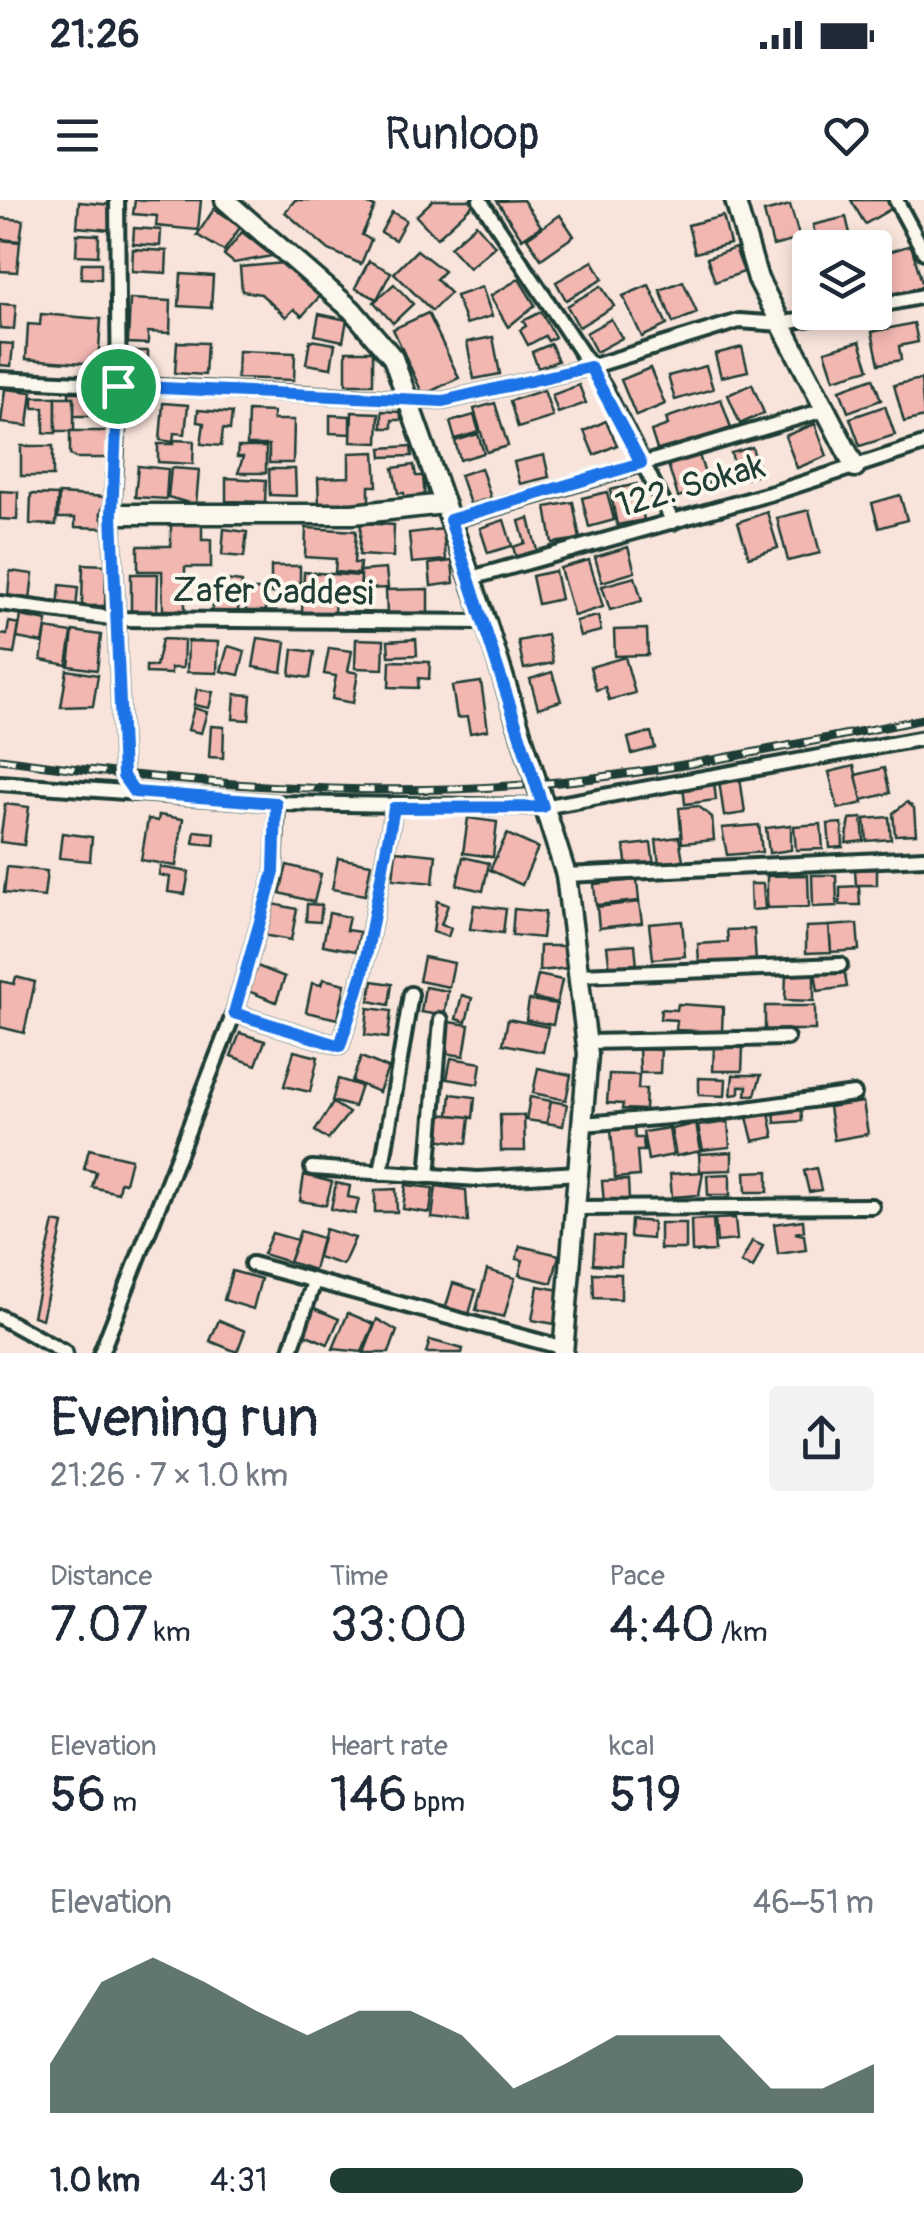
<!DOCTYPE html>
<meta charset="utf-8">
<style>
:root{--surface:#fff;--page:#f2f2f3;--text:#1f2937;--muted:#747a83;--accent:#1f3d34}
body{margin:0;font-family:Pangolin,sans-serif;background:var(--page);color:var(--text);height:100vh;display:flex;flex-direction:column;font-size:38px;white-space:nowrap}
*{box-sizing:border-box;margin:0}
p{font-size:32px;color:var(--muted)}
.icon{flex:none;width:55px;height:55px;fill:none;stroke:currentColor;stroke-width:2;stroke-linecap:round;stroke-linejoin:round}
.map{position:relative;height:1153px;overflow:hidden}
.sheet{display:flex;flex-direction:column;background:var(--surface);flex:1}
.sheet>*{flex:none}
.controls{position:absolute;left:792px;top:30px;display:grid;gap:20px}
.controls a{display:grid;place-items:center;width:100px;height:100px;border-radius:10px;background:var(--surface);box-shadow:0 5px 15px #0003;font-size:50px}
.pin{position:absolute;display:grid;place-items:center;width:85px;height:85px;color:#fff;margin:-42px;border:5px solid #fff;border-radius:50%;box-shadow:0 2px 10px #0007}
.round{display:grid;place-items:center;flex:none;width:105px;height:105px;border-radius:10px;background:var(--page)}
.summary{display:flex;align-items:center;justify-content:space-between;height:170px;padding:0 50px}
h1{font-size:55px;font-weight:600;line-height:75px}
.figures{display:grid;grid-template-columns:repeat(3,1fr);gap:15px;height:170px;padding:10px 50px}
.figures div{display:grid;align-content:center}
.figures b{font-size:50px;font-weight:600}
.figures small{font-size:28px;font-weight:400}
.figures p{font-size:28px}
.chart{height:280px;padding:20px 50px}
.chart p{display:flex;justify-content:space-between}
.chart svg{width:100%;height:180px;margin-top:10px;fill:var(--accent);opacity:.7}
ul{padding:0 50px;list-style:none;font-size:32px}
li{display:grid;grid-template-columns:160px 120px 1fr;align-items:center;height:75px}
li i{height:25px;border-radius:12px;background:var(--accent)}
.status{display:flex;justify-content:space-between;align-items:center;height:70px;padding:0 50px;background:var(--surface);direction:ltr}
.status svg{height:28px;fill:currentColor}
header{display:flex;justify-content:space-between;align-items:center;height:130px;padding:0 50px;background:var(--surface);font-size:45px;font-weight:600}
.map>svg:first-child{display:block}
</style>
<div class="status"><b>21:26</b><svg viewBox="0 0 49 12"><path d="M0 12V9h3v3zM5 12V6h3v6zM10 12V3h3v9zM15 12V0h3v12zM26 1h20v11H26zM47 4h2v5h-2z"/></svg></div>
<header><svg class="icon" aria-label="menu" viewBox="0 0 24 24"><path d="M4 6h16M4 12h16M4 18h16"/></svg>Runloop<svg class="icon" aria-label="heart" viewBox="0 0 24 24"><path d="M12 20l-8-8c-3-5 5-10 8-4 3-6 11-1 8 4z"/></svg></header>
<div class="map">
<svg width="924" height="1153" viewBox="0 0 924 1153">
<rect width="100%" height="100%" fill="#f9e4db"/>
<filter id="ink" filterUnits="userSpaceOnUse"><feTurbulence type="fractalNoise" baseFrequency=".01" numOctaves="2"/><feDisplacementMap in="SourceGraphic" scale="20" xChannelSelector="R" yChannelSelector="G"/><feConvolveMatrix kernelMatrix="1 2 1 2 8 2 1 2 1" color-interpolation-filters="sRGB"/></filter>
<g filter="url(#ink)">
<g fill="#f3b7b2" stroke="#1f3d34" stroke-width="2.5">
<path d="M135,0H201L198,30L156,26L157,16L133,14Z"/>
<path d="M295,0H360L375,7L362,35L371,40L361,64L329,50L285,12Z"/>
<path d="M433,0H472L475,3L437,38L416,16Z"/>
<path d="M523,0L541,26L522,39L497,1Z"/>
<path d="M851,0H890L894,7L865,24Z"/>
<path d="M79,2L112,5L110,30L77,27Z"/>
<path d="M790,5L800,39L773,46L764,12Z"/>
<path d="M214,9L241,26L224,51L197,35Z"/>
<path d="M392,12L406,20L395,40L381,32Z"/>
<path d="M560,15L574,36L541,59L527,38Z"/>
<path d="M723,16L730,44L695,53L688,25Z"/>
<path d="M846,17L853,46L818,48L813,25Z"/>
<path d="M0,18L23,20L20,41L0,39Z"/>
<path d="M476,24L495,46L469,68L450,47Z"/>
<path d="M134,28L161,30L160,46L133,44Z"/>
<path d="M242,32L272,56L234,63L224,55Z"/>
<path d="M77,34L99,35L98,56L76,55Z"/>
<path d="M0,40L20,42L17,72L0,71Z"/>
<path d="M911,45L923,86L887,97L875,56Z"/>
<path d="M735,48L744,72L715,82L707,58Z"/>
<path d="M133,49L167,51L166,73L132,71Z"/>
<path d="M417,50L444,71L436,79L450,93L432,111L394,73Z"/>
<path d="M369,61L391,72L377,99L355,88Z"/>
<path d="M593,61L603,79L566,100L556,82Z"/>
<path d="M82,63H101V79L81,78Z"/>
<path d="M284,63L320,96L302,116L294,109L286,117L261,94L242,91L240,67Z"/>
<path d="M810,73V102L797,104L793,76Z"/>
<path d="M181,74L213,76L211,108L179,106Z"/>
<path d="M519,79L535,105L508,127L490,96Z"/>
<path d="M683,81L697,113L673,123L660,90Z"/>
<path d="M394,84L413,104L393,123L374,102Z"/>
<path d="M649,85L667,125L642,137L623,96Z"/>
<path d="M601,86L614,106L579,127L567,106Z"/>
<path d="M482,87L492,116L466,124L456,96Z"/>
<path d="M130,99L171,101L170,133L148,132V144L128,143Z"/>
<path d="M0,104L16,105L14,129L0,128Z"/>
<path d="M541,112L555,137L548,141L545,136L528,145L520,130L526,126L523,121Z"/>
<path d="M428,113L459,178L423,195L393,129Z"/>
<path d="M41,114L101,119L98,164L26,159L28,124L40,125Z"/>
<path d="M319,114L347,120L343,141L315,135Z"/>
<path d="M611,119L622,138L596,152L586,133Z"/>
<path d="M914,123L918,142L899,146L901,160L879,164L872,132Z"/>
<path d="M493,137L500,174L474,179L467,142Z"/>
<path d="M310,140L335,144L331,168L306,164Z"/>
<path d="M860,141L869,169L834,179L825,151Z"/>
<path d="M177,142L207,143L205,175L175,173Z"/>
<path d="M0,143L13,144L11,166L0,165Z"/>
<path d="M551,144L558,161L538,168L532,152Z"/>
<path d="M742,147L748,171L721,177L715,154Z"/>
<path d="M127,151H148V176H126Z"/>
<path d="M238,151L295,153L294,180L237,178Z"/>
<rect x="346" y="151" width="27" height="33"/>
<path d="M706,166L713,189L675,200L668,176Z"/>
<path d="M650,168L665,204L636,216L621,180Z"/>
<path d="M873,178L881,200L848,212L840,190Z"/>
<path d="M921,179L924,217L904,222L894,185Z"/>
<path d="M752,184L764,213L740,224L728,195Z"/>
<path d="M579,185L586,203L558,213L552,195Z"/>
<path d="M5,189L32,192L28,226L1,223Z"/>
<path d="M544,190L553,217L518,228L510,201Z"/>
<path d="M69,192H105V216H74V197H69Z"/>
<path d="M33,197H56V233H44V208H33Z"/>
<rect x="56" y="197" width="18" height="34"/>
<path d="M721,199L731,228L658,253L651,231L668,225L666,218Z"/>
<path d="M163,203L188,205L185,234L174,233L173,242L160,240Z"/>
<path d="M495,203L508,246L487,252L474,209Z"/>
<path d="M885,206L895,235L860,246L850,218Z"/>
<path d="M198,210L232,213L230,230L223,229L221,246L201,244L204,223L197,222Z"/>
<path d="M248,211L273,212V220H294L293,263H269V245H247Z"/>
<path d="M382,211L401,212V220H392V228H382Z"/>
<path d="M352,212L379,213L378,243L351,242Z"/>
<path d="M330,215L350,216V234L330,233Z"/>
<path d="M474,215L479,232L455,239L450,222Z"/>
<path d="M606,221L617,245L594,255L584,231Z"/>
<path d="M815,224L827,256L797,268L785,236Z"/>
<path d="M70,231H108V258H75L70,254Z"/>
<path d="M478,234L484,253L460,260L455,241Z"/>
<path d="M174,240L194,241L193,264L158,262V244H174Z"/>
<rect x="21" y="246" width="32" height="30"/>
<path d="M411,246L412,256L382,257L381,248Z"/>
<path d="M238,247H266V273H238L243,257H237Z"/>
<path d="M752,247L758,267L753,269L755,276L739,280L731,253Z"/>
<path d="M375,252L377,286H369V304L319,305L318,278L349,277V253Z"/>
<path d="M544,255L549,277L520,284L514,262Z"/>
<path d="M699,255L709,287L678,297L668,264Z"/>
<path d="M414,265L416,276H423L425,299L405,301L404,293H398L393,268Z"/>
<path d="M138,266L168,269L166,299L135,297Z"/>
<path d="M171,268L199,270L196,305L168,297Z"/>
<path d="M481,268L491,298L470,304L460,275Z"/>
<path d="M269,269H295L296,296L270,295Z"/>
<path d="M226,278L266,280L265,302L226,301Z"/>
<path d="M637,284L644,320L617,325L610,290Z"/>
<path d="M0,291L18,292L17,320L0,319Z"/>
<path d="M607,292L614,320L589,327L582,298Z"/>
<path d="M31,294L58,295L56,325L30,324Z"/>
<path d="M59,294L106,297L105,328L75,327V318H58Z"/>
<path d="M900,295L907,320L879,328L872,303Z"/>
<path d="M573,302L580,339L552,343L546,307Z"/>
<path d="M809,310L820,353L788,361L777,318Z"/>
<path d="M767,312L778,348L749,357L738,322Z"/>
<path d="M529,318L538,355L517,360L513,347L525,343L519,321Z"/>
<path d="M504,320L512,346L488,353L480,328Z"/>
<path d="M202,321V340H211V367H185V410H163L162,371H138V346H171V322Z"/>
<path d="M361,323L394,325L393,357L359,355Z"/>
<path d="M306,328L356,331L354,363H360L359,374L335,372L336,359L305,357Z"/>
<path d="M224,329L247,332L244,357L222,355Z"/>
<path d="M443,329L446,360L412,363L409,333Z"/>
<path d="M628,347L635,372L602,382L595,357Z"/>
<path d="M589,360L603,407L574,416L560,368Z"/>
<path d="M452,361L454,383L431,386L429,364Z"/>
<path d="M83,364L106,365L105,406H82Z"/>
<path d="M271,366H300V394L271,393Z"/>
<path d="M386,369L388,388L362,389L360,371Z"/>
<path d="M10,371L33,374L30,400L8,397Z"/>
<path d="M555,371L561,399L538,404L532,376Z"/>
<path d="M304,372L361,376L360,389L335,388L334,414L302,412Z"/>
<path d="M131,374H158L157,412H131Z"/>
<path d="M635,377L642,401L610,410L602,386Z"/>
<path d="M217,379L242,382L237,417L212,413Z"/>
<path d="M60,385L78,387L76,410L58,409Z"/>
<path d="M428,389V413L387,414L386,390Z"/>
<rect x="246" y="390" width="20" height="21"/>
<path d="M21,416L47,421L43,443L17,438Z"/>
<path d="M598,416L601,431L580,436L576,421Z"/>
<path d="M9,422L19,424L14,454L0,452V434L7,435Z"/>
<path d="M46,429L72,433L67,465L41,460Z"/>
<path d="M647,429L648,455L615,456L614,430Z"/>
<path d="M73,431L101,435L97,470L69,466Z"/>
<path d="M547,435L553,463L524,469L518,441Z"/>
<path d="M258,438L286,442L282,472L253,467Z"/>
<path d="M162,439L184,440L183,468H171V474L146,473V466H156Z"/>
<path d="M356,439L384,440L383,469L355,468Z"/>
<path d="M416,439L417,455L389,456L388,441Z"/>
<path d="M188,441L218,442L217,473L187,472Z"/>
<path d="M228,446L245,451L239,475L221,471Z"/>
<path d="M329,448L352,451L348,471L358,473L353,503L332,499L336,476L324,474Z"/>
<path d="M293,449L314,452L310,478L290,475Z"/>
<path d="M625,457L635,493L609,500L605,487L596,490L590,467Z"/>
<path d="M390,461L430,462L429,479L419,478L418,488L389,487Z"/>
<path d="M67,470L98,475L93,506L61,507Z"/>
<path d="M552,472L561,501L538,508L530,479Z"/>
<path d="M481,482L488,530L470,533L467,517L457,518L452,486Z"/>
<path d="M197,489L213,492L209,508L194,505Z"/>
<path d="M235,494L251,495L249,520L233,519Z"/>
<path d="M194,508L207,512L201,533L188,530Z"/>
<path d="M211,526L224,527L223,558L209,557Z"/>
<path d="M651,532L655,548L632,554L628,538Z"/>
<path d="M854,566L863,603L838,609L829,572Z"/>
<path d="M884,568L890,593L862,600L856,575Z"/>
<path d="M740,577L745,613L724,616L719,580Z"/>
<path d="M714,581L716,600L685,604L683,584Z"/>
<path d="M907,602L914,608L916,634L895,635L893,613Z"/>
<path d="M5,604L29,607L24,645L0,642Z"/>
<path d="M698,606L712,617L714,640L682,643L679,608Z"/>
<path d="M159,615L183,619L176,666L141,660L148,619L158,621Z"/>
<path d="M889,617L891,639L867,641L865,619Z"/>
<path d="M468,618L497,622L493,657L463,653Z"/>
<path d="M862,618L864,641L846,643L850,619Z"/>
<path d="M842,623L843,647L830,648L828,624Z"/>
<path d="M821,624L823,649L796,650L794,626Z"/>
<path d="M759,625L762,652L727,655L722,628Z"/>
<path d="M791,625V650L769,653L766,628Z"/>
<path d="M195,631L215,633L214,645L193,643Z"/>
<path d="M62,633L92,637L90,661L59,658Z"/>
<path d="M507,634L538,648L522,685L490,670Z"/>
<path d="M679,637L683,660L659,664L656,640Z"/>
<path d="M651,643L654,666L627,669L624,646Z"/>
<path d="M396,651L436,655L433,683L393,679Z"/>
<path d="M463,657L489,663L483,691L457,685Z"/>
<path d="M338,658L371,664L365,695L332,689Z"/>
<path d="M287,665L321,674L314,702L280,693Z"/>
<path d="M7,667L47,671L44,697L4,693Z"/>
<path d="M160,667L189,672L185,694L168,692L170,677L159,675Z"/>
<path d="M877,669V685H856L855,670Z"/>
<path d="M808,675L809,707L767,708V676Z"/>
<path d="M812,675H836L837,706L813,707Z"/>
<path d="M637,680L639,701L596,705L594,684Z"/>
<path d="M750,684H763L765,709L751,710Z"/>
<path d="M859,686L860,705H840V687Z"/>
<path d="M437,701L448,705L441,725L451,728L448,737L433,732Z"/>
<path d="M639,702L642,723L599,728L597,707Z"/>
<path d="M268,703L297,709L291,740L262,735Z"/>
<path d="M307,704L322,705L320,722L306,721Z"/>
<path d="M474,705L506,709L503,733L470,729Z"/>
<path d="M514,709L545,712L542,738L512,735Z"/>
<path d="M329,713L349,717L346,730L360,732L356,751L323,745Z"/>
<path d="M682,721L685,756L653,759L649,724Z"/>
<path d="M857,724L859,750L831,752L829,726Z"/>
<path d="M829,726L831,752L806,753V727Z"/>
<path d="M754,729L756,764L699,766L698,744L728,742L727,730Z"/>
<path d="M635,744L637,767L610,770L607,746Z"/>
<path d="M540,746H568V768L539,771Z"/>
<path d="M424,757L454,763L449,787L419,781Z"/>
<path d="M257,766L285,777L276,802L248,791Z"/>
<path d="M844,768L847,787L818,791L815,772Z"/>
<path d="M786,773L814,774V801L785,800Z"/>
<path d="M538,775L562,780L557,803L533,798Z"/>
<path d="M16,777L35,782L24,833L0,827V781L14,784Z"/>
<path d="M323,779L345,784L338,819L306,812L312,783L321,785Z"/>
<path d="M373,781L392,784L389,805L369,801Z"/>
<path d="M425,787L448,791L444,816L421,812Z"/>
<path d="M462,795L472,798L466,822L456,819Z"/>
<path d="M529,800L557,804L553,825L526,820Z"/>
<path d="M678,804L723,807L722,832L676,830L677,820L660,819L661,809L677,810Z"/>
<rect x="765" y="806" width="50" height="24"/>
<path d="M368,808L391,811L388,838L365,835Z"/>
<path d="M508,819L548,827L543,852L503,844Z"/>
<path d="M449,822L469,825L464,856L444,853Z"/>
<path d="M240,833L265,841L256,865L231,856Z"/>
<path d="M714,847L743,848L742,871H713Z"/>
<path d="M639,849L661,850L660,873H640Z"/>
<path d="M294,851L318,857L310,892L284,886Z"/>
<path d="M361,857L388,868L379,892L352,881Z"/>
<path d="M451,858L481,863L478,884L447,879Z"/>
<path d="M538,868L571,875L566,900L533,893Z"/>
<path d="M609,874L639,875L638,889H646L645,910L622,909L623,904L607,903Z"/>
<path d="M733,875H761L755,895H746L747,886H739V894L731,895Z"/>
<path d="M699,878L726,879L725,896L699,895Z"/>
<path d="M338,879L361,886L354,907L332,901Z"/>
<path d="M451,894L475,897L473,918L449,915Z"/>
<path d="M530,897L551,901L547,923L526,920Z"/>
<path d="M551,901L567,904L563,926L547,923Z"/>
<path d="M863,902L868,934L834,940L829,907Z"/>
<path d="M333,903L349,913L328,939L315,931Z"/>
<path d="M801,906L802,921L775,923L774,908Z"/>
<path d="M769,913L774,937L753,941L747,917Z"/>
<path d="M437,914L470,917L467,943L434,939Z"/>
<path d="M500,915H524L525,951H501Z"/>
<path d="M728,922L730,947L703,950L698,926Z"/>
<path d="M696,924L701,951L676,956L671,929Z"/>
<path d="M634,927L635,938H643L644,951H637L639,976L615,978L611,929Z"/>
<path d="M669,928L673,955L648,960L643,932Z"/>
<path d="M89,949L131,959L125,983L120,982L118,993L92,987L96,972L84,969Z"/>
<path d="M732,952V970L700,971L699,954Z"/>
<path d="M816,968L821,990L809,992L804,971Z"/>
<path d="M768,971V992H746L745,972Z"/>
<path d="M703,972L699,995L672,997L670,974Z"/>
<path d="M730,974V995H708L707,975Z"/>
<path d="M304,975L332,982L326,1005L300,1001Z"/>
<path d="M628,980L629,1001L604,1003L602,981Z"/>
<path d="M336,983L350,986L348,997L359,999L355,1014L331,1009Z"/>
<path d="M406,985L433,988L430,1013L403,1009Z"/>
<path d="M436,986L466,990L468,1022L432,1018Z"/>
<path d="M396,989L397,1012H375V990Z"/>
<path d="M735,1018L737,1040L717,1042L715,1019Z"/>
<path d="M713,1019L715,1051L692,1052L691,1020Z"/>
<path d="M631,1020L653,1022L652,1039L630,1037Z"/>
<path d="M803,1020L804,1031L795,1033L804,1035L806,1050L778,1054L774,1024Z"/>
<path d="M54,1022L63,1024L42,1119L33,1116Z"/>
<rect x="660" y="1023" width="26" height="26"/>
<path d="M325,1029L355,1038L343,1065L318,1057Z"/>
<path d="M300,1031L322,1038L314,1070L289,1062Z"/>
<path d="M272,1033L297,1040L289,1062L263,1054Z"/>
<path d="M595,1035L623,1037L621,1066L593,1064Z"/>
<path d="M752,1041L763,1046L753,1068L741,1063Z"/>
<path d="M520,1046L559,1055L552,1083L519,1075L523,1060L516,1059Z"/>
<path d="M487,1070L515,1078L504,1117L476,1110Z"/>
<path d="M232,1071L261,1079L253,1109L224,1100Z"/>
<path d="M593,1073L621,1074V1099L594,1098Z"/>
<path d="M453,1083L476,1090L469,1114L452,1109L450,1115L444,1113Z"/>
<path d="M538,1086L560,1090L555,1124L532,1120Z"/>
<path d="M314,1108L339,1119L328,1144L302,1133Z"/>
<path d="M348,1113L374,1124L362,1152L333,1149Z"/>
<path d="M377,1119L397,1131L389,1153H364Z"/>
<path d="M219,1120L245,1131L237,1152L210,1141Z"/>
<path d="M430,1140L463,1149L462,1153H426Z"/>
</g>
<g fill="none" stroke-linecap="round" stroke-linejoin="round">
<defs>
<g id="minor">
<path d="M117,0L119,202L112,314L123,575L134,593"/>
<path d="M480,0L604,187L673,322"/>
<path d="M896,0L924,52"/>
<path d="M875,106L924,96"/>
<path d="M0,179L443,201L590,167L739,121L781,124L841,112"/>
<path d="M450,321L824,210"/>
<path d="M471,378L776,292L924,244"/>
<path d="M0,403L119,419L486,422"/>
<path d="M0,583L277,603L543,607L924,538"/>
<path d="M566,675L924,658"/>
<path d="M579,775L840,765"/>
<path d="M234,813L340,846L363,773L394,608"/>
<path d="M587,842L787,838"/>
<path d="M583,924L718,913L854,894"/>
<path d="M312,968L478,979L579,973"/>
<path d="M381,973L411,794"/>
<path d="M428,976L441,820"/>
<path d="M576,1008L872,1006"/>
<path d="M252,1064L564,1148"/>
<path d="M0,1117L65,1153"/>
<path d="M101,1153L234,813L274,673L277,603"/>
<path d="M290,1153L314,1082"/>
</g>
<g id="tertiary">
<path d="M225,0L352,110L393,158L486,422L566,675L588,854L563,1153"/>
<path d="M735,0L758,79L855,267"/>
<path d="M112,314H353L444,304"/>
</g>
</defs>
<use href="#minor" stroke="#1f3d34" stroke-width="20"/>
<use href="#tertiary" stroke="#1f3d34" stroke-width="25"/>
<use href="#minor" stroke="#fbf7ec" stroke-width="12"/>
<use href="#tertiary" stroke="#fbf7ec" stroke-width="18"/>
<defs>
<path id="rail" d="M0,559C177,583 358,599 536,584C666,573 796,544 924,519"/>
</defs>
<use href="#rail" stroke="#1f3d34" stroke-width="9"/>
<use href="#rail" stroke="#fbf7ec" stroke-width="5" stroke-dasharray="15" stroke-linecap="butt"/>
</g>
</g>
<g fill="none" stroke-linecap="round" stroke-linejoin="round" filter="url(#ink)">
<defs>
<path id="route" d="M590,167L641,263L450,320L543,607L394,608L363,773L340,846L234,813L274,672L276,603L134,592L123,576L112,314L118,186L443,201Z"/>
</defs>
<use href="#route" stroke="#fff" stroke-width="20"/>
<use href="#route" stroke="#1a73e8" stroke-width="12"/>
</g>
<g text-anchor="middle" stroke-width="8" stroke-linejoin="round" paint-order="stroke">
<g font-size="35" fill="#1f3d34" stroke="#fbf7ec">
<text transform="translate(690 285) rotate(-16)" y="12">122. Sokak</text>
<text transform="translate(273 391) rotate(1)" y="12">Zafer Caddesi</text>
</g>
</g>
</svg>
<div class="controls">
<a><svg class="icon" aria-label="layers" viewBox="0 0 24 24"><path d="M12 4l9 5-9 5-9-5zM3 14l9 5 9-5"/></svg></a>
</div>
<div class="pin" style="left:118px;top:186px;background:#1e9e55"><svg class="icon" aria-label="arrive" viewBox="0 0 24 24"><path d="M6 21V4h12l-3 4 3 4H6"/></svg></div>
</div>
<section class="sheet">
<div class="summary"><div><h1>Evening run</h1><p>21:26 · 7 × 1.0 km</p></div><a class="round"><svg class="icon" aria-label="share" viewBox="0 0 24 24"><path d="M12 15V3M7 8l5-5 5 5M5 13v7h14v-7"/></svg></a></div>
<div class="figures">
<div><p>Distance</p><b>7.07<small> km</small></b></div>
<div><p>Time</p><b>33:00</b></div>
<div><p>Pace</p><b>4:40<small> /km</small></b></div>
</div>
<div class="figures">
<div><p>Elevation</p><b>56<small> m</small></b></div>
<div><p>Heart rate</p><b>146<small> bpm</small></b></div>
<div><p>kcal</p><b>519</b></div>
</div>
<div class="chart"><p><span>Elevation</span>46–51 m</p>
<svg viewBox="0 0 160 44" preserveAspectRatio="none"><path d="M0 44V32L10 12L20 6L30 12L40 19L50 25L60 19L70 19L80 25L90 38L100 32L110 25L120 25L130 25L140 38L150 38L160 32V44z"/></svg>
</div>
<ul>
<li><b>1.0 km</b>4:31<i style="width:87%"></i></li>
</ul>
</section>
